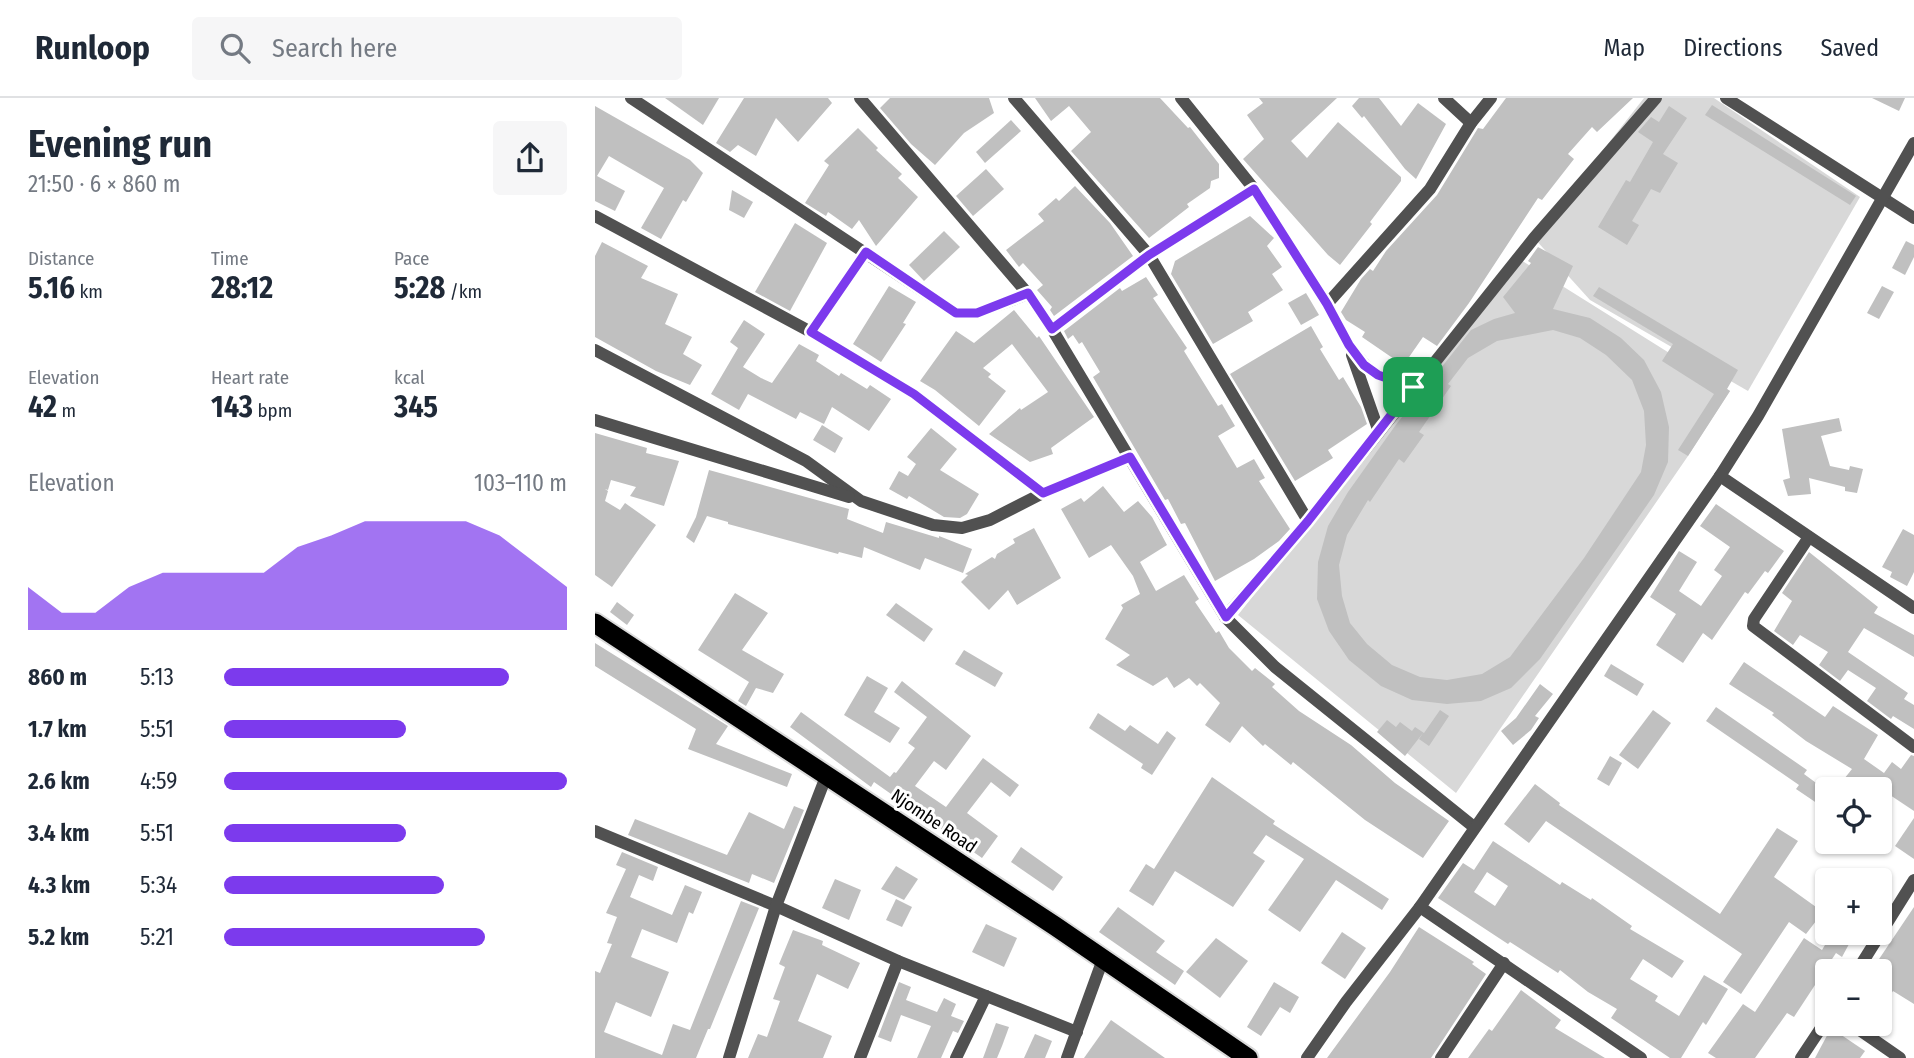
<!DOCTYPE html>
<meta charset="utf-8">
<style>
:root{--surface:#fff;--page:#f6f6f7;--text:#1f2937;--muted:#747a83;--line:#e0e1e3;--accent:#7c3aed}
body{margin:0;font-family:"Fira Sans Condensed",sans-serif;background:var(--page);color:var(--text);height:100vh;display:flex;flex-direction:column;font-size:26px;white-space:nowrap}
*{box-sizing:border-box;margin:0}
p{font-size:23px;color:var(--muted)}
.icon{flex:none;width:38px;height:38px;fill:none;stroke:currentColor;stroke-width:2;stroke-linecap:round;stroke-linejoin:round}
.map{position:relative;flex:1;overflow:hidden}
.side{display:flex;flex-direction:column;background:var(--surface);width:595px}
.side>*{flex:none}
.controls{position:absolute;left:1220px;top:679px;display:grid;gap:14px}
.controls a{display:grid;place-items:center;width:77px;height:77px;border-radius:7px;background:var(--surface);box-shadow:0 2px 5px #0004;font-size:35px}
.pin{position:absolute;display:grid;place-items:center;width:60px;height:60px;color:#fff;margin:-30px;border-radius:14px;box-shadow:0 4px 10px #0006}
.round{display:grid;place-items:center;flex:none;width:74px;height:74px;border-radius:7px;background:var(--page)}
.summary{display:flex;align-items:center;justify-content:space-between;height:119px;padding:0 28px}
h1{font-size:38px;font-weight:700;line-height:52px}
.stats{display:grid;grid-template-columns:repeat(3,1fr);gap:10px;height:119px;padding:7px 28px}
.stats div{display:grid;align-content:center}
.stats b{font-size:30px;font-weight:700}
.stats small{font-size:19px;font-weight:400}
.stats p{font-size:19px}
.chart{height:196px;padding:14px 28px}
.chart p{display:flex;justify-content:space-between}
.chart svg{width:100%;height:126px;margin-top:7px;fill:var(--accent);opacity:.7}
ul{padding:0 28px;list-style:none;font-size:23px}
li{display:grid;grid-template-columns:112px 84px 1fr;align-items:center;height:52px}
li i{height:18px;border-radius:9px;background:var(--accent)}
header{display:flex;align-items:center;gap:42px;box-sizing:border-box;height:98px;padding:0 35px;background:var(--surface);border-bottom:2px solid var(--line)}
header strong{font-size:33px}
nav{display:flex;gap:38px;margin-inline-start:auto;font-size:24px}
.search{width:490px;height:63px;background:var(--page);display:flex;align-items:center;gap:18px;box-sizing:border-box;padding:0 24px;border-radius:7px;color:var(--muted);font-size:26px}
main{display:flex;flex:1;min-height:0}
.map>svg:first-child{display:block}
</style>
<header>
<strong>Runloop</strong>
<div class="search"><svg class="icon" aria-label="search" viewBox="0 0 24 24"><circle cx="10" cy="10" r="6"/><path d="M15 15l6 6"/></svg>Search here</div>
<nav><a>Map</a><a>Directions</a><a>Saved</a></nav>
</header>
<main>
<section class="side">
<div class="summary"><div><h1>Evening run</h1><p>21:50 · 6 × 860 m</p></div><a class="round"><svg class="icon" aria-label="share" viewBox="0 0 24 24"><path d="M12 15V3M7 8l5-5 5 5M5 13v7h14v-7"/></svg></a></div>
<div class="stats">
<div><p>Distance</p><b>5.16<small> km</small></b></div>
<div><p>Time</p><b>28:12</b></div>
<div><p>Pace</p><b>5:28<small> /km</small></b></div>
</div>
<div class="stats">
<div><p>Elevation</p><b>42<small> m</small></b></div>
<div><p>Heart rate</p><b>143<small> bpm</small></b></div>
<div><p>kcal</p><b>345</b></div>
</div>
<div class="chart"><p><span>Elevation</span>103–110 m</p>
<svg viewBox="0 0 160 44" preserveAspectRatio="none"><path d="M0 44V29L10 38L20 38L30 29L40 24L50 24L60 24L70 24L80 15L90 11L100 6L110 6L120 6L130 6L140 11L150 20L160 29V44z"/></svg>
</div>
<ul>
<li><b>860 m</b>5:13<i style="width:83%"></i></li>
<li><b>1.7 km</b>5:51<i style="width:53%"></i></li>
<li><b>2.6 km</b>4:59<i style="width:100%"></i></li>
<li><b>3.4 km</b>5:51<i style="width:53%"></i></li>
<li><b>4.3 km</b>5:34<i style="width:64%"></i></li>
<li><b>5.2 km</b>5:21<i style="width:76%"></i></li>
</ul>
</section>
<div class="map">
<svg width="1319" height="960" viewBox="0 0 1319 960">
<rect width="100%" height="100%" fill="#fff"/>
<g fill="#d8d8d8">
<path d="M1049,0H1119L1265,99L1153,293L995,202L939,140Z"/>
<path d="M918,157L1135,293L1093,358L861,695L643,517L852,251Z"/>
</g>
<g fill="#c0c0c0" fill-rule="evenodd">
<path d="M70,0H124L108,27Z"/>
<path d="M149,0H233L237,5L203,44L181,20L161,58L143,47L135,54L121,45Z"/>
<path d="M295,0H394L399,15L369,35L340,67L316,46L285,10Z"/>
<path d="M440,0H565L593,30L595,29L624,66V80L616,83L615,90L592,106L594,109L554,140L476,53L496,34L474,8L456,23Z"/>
<path d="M664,0H742L696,43L712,60L743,24L806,79V83L775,124L777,126L745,167L733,157L648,61L669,41L652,17L668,5Z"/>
<path d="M764,0H784L806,28L823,5L851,26L821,81L810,71L769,18L767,20L757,8Z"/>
<path d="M911,0H1038L1002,34L997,29L973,56L979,61L947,102L943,100L874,205L842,248L828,239L812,262L802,263L767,239L770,234L751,222L746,214L766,181L775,171L778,173L791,153L842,97L883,30L888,31Z"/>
<path d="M1277,0H1310L1304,13Z"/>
<path d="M1117,7L1261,98L1255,107L1110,17Z"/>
<path d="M0,8L95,62L108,75L91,104L88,102L66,141L46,130L69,90L14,58L2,78L30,93L20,113L0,103Z"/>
<path d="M1074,8L1092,20L1068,56L1083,65L1065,95L1056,91L1037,123L1044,127L1032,147L1003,129L1031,82L1035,84L1058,44L1043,34L1056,19L1064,24Z"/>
<path d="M416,22L426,33L390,65L381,54Z"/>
<path d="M263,30L283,50L281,52L307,76L303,80L323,99L281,148L264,122L257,131L233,114L231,118L210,105L234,67L229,63Z"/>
<path d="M391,71L409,91L378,118L361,98Z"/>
<path d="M480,88L515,125L538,158L459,218L455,212L457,209L442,192L448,187L428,165L424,169L411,152L449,123L443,116L461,100L464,103Z"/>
<path d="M137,92L158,104L149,120L134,112Z"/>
<path d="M655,118L679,140L672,148L687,169L677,176L688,192L653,214L658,223L618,246L576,176L580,163Z"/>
<path d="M200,125L232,145L195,213L160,194Z"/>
<path d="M349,133L365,149L329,183L314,167Z"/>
<path d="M1311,143L1319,147V159L1310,177L1297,170Z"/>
<path d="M7,144L53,168L46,180L83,196L70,226L97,239L88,256L107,267L95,287L61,273L0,239V158Z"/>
<path d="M943,149L978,168L958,211L995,220L1026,240L1049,262L1066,294L1074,329L1073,364L1059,397L945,561L916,590L886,603L852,606L817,602L786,588L754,562L734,533L722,501L723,464L733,428L753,394L800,328L876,232L899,221L920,215L908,199L936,165L933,163ZM958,232L985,240L1011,257L1037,282L1049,313L1051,347L1046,374L989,460L915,559L887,576L852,582L825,579L797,567L772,546L755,525L747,498L744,467L752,437L773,402L775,404L804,361L809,365L829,337L824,334L856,288L853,286L873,260L902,243Z"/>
<path d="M551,179L563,197L558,200L592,250L589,253L623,308L627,306L640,328L623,338L642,370L659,361L670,380L664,383L695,431L684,443L659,461L620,483L590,425L586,426L573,401L570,402L498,279L505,274L487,244L484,246L478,237L473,241L469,233L525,190L527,193Z"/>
<path d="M294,188L321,204L308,225L311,226L286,264L258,246Z"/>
<path d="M1287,188L1299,194L1284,221L1272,215Z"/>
<path d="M1004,189L1143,272L1132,291L1135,293L1093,358L1083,352L1119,296L1067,263L1078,246L998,198Z"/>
<path d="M711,195L724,217L706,227L693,205Z"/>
<path d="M419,212L442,240L444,238L499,319L456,350L458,356L435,364L394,336L425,310L426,312L453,294L417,246L388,270L396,276L393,279L411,293L384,328L340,292L325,283L361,233L379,245Z"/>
<path d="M149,222L170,236L148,269L166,280L177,285L204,246L224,257L221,263L244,278L246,275L272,291L275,287L296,301L274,333L237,309L229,326L205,314L201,321L153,296L144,312L116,296L143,250L135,244Z"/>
<path d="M716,228L728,249L725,251L744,282L748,279L766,309L772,326L733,352L738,360L700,383L635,276Z"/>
<path d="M1244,320L1247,333L1226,338L1235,368L1254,372L1255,368L1268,371L1262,395L1250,393V389L1214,380L1216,396L1193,398L1188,382L1195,380L1187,331Z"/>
<path d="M227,327L248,340L240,355L218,342Z"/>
<path d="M336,330L362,351L345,372L384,396L372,416L365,420L349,419L314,398L312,401L294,391L304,373L313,378L321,366L312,359Z"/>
<path d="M0,335L52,350L51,355L84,363L69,408L35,398L41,389L16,382L13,392L10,391L13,393L10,403L25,412L30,405L61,427L17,489L0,477Z"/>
<path d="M114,372L254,411L252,421L288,435L291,424L344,440V438L377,451L368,475L330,460L325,472L269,449L267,460L244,454L243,456L133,426V424L112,418L99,445L91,439L101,419Z"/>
<path d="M508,388L529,414L543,403L557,419L572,447L545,464L561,493L589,477L604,501L600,504L621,535L624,533L634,550L657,573L660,570L680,586L677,589L704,613L756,647L800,685L854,723L828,760L770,722L698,664L696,667L670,646L668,648L647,628L635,645L610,627L625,605L605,585L602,588L594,580L579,590L572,579L558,588L521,567L535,557L510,541L528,510L526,507L545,496L538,478L516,447L494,460L466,411L486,400L489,404Z"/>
<path d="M1121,406L1189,453L1173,475L1170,473L1153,496L1150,494L1117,542L1108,535L1088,565L1061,547L1081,516L1055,499L1084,453L1102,464L1084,493L1106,508L1127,478L1119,472L1135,449L1105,428Z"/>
<path d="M439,430L466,480L422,507L413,492L394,512L366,484L373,477L370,476L397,459L400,461L402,456L420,445L418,441Z"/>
<path d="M1308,431L1319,437V474L1312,488L1295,479L1297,474L1287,469Z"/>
<path d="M1214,454L1283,509L1279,515L1319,537V559L1269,530L1253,554L1313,595L1309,601L1319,607V631L1298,618L1296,621L1272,603L1281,590L1253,572L1245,583L1224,567L1233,554L1205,537L1198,547L1179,533L1197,503L1187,495Z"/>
<path d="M140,495L173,515L147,552L189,576L178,595L161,590L151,608L143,603L154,584L103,552Z"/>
<path d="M22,504L39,517L32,527L15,514Z"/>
<path d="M301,505L338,531L329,544L291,517Z"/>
<path d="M0,545L133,628L121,646L197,676L192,689L93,651L101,631L0,568Z"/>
<path d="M369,552L408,575L400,589L360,566Z"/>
<path d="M1149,564L1230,619L1238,608L1283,637L1269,661L1289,675L1297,664L1306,671L1316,657L1319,658V713L1286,691H1241L1257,671L1211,643L1177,617L1179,615L1134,586Z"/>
<path d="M1016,566L1049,586L1042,598L1009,578Z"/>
<path d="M272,578L293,590L279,614L305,630L295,645L249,617Z"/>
<path d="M307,583L376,638L351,672L339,663L320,688L351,709L388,660L424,687L415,699L396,684L372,715L403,738L387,760L279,684L276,689L195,629L206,614L295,679L299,674L301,675L320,650L313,645L332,619L299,594Z"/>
<path d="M945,586L958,596L940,618L944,620L936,632L918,647L906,633L921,620Z"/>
<path d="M1121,609L1212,672L1209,676L1232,693V712L1201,691L1204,687L1111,623Z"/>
<path d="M845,612L854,618L834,648L824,641L828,635L810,658L782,634L792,622L801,629L805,624L817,633L820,629L829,635Z"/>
<path d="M1058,612L1076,625L1043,671L1024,657Z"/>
<path d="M503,615L530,633L535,627L563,646L572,633L581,640L557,677L546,670L548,666L494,630Z"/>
<path d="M1015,658L1027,665L1014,688L1002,681Z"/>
<path d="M617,679L680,723L678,726L794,801L787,812L741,782L705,834L673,812L709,761L671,737L658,755L670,763L638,809L580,773L558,808L534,793L551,766L559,771Z"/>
<path d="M940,686L965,705L964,707L1125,816L1182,730L1203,743L1179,779L1228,814L1211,836L1194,824L1146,896L1128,884L1147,856L951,723L934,745L909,726Z"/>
<path d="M199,708L209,712L179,785L157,776L154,785L33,737L40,721L132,757L154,714L189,731Z"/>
<path d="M1319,720V761L1300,748Z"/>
<path d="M898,743L965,787L967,784L996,802L997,800L1037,828L1035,831L1089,863L1077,880L1048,861L1035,881L1063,898L1060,903L1084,918L1109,877L1133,891L1111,927L1108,924L1086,960H1075L1016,920L1022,911L993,894L965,872L963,875L915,844L913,846L843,800L868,765L879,772ZM892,774L913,788L900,808L879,794Z"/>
<path d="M426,749L468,779L458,793L416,764Z"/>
<path d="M27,754L63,769L58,783L44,777L35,799L77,817L90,787L107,794L98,816L94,814L82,845L47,831L36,859L74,874L56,919L21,904L9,934L67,957L78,926L95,932L146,803L164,810L115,931H113L101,960H0V873L5,875L17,846L12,845L22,819L11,815L31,771L21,767Z"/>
<path d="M301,768L323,781L309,802L286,791Z"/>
<path d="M240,781L266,792L254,822L227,810Z"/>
<path d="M301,801L317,809L307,829L291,822Z"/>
<path d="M523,809L570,843L561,854L589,873L580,887L504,834Z"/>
<path d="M1319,809V906L1298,893L1284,914V873H1276Z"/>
<path d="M391,826L422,840L409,869L377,854Z"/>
<path d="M824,829L879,864L877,866L891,876L838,957L836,960H732L795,874Z"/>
<path d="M198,832L228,843L227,847L265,865L253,891L222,876L203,923L237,938L228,960H153L163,936L172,939L185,903L178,901L190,869L184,866Z"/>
<path d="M747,834L771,850L750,881L726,865Z"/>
<path d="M1237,835H1260L1247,859L1241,855L1199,919L1192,915L1160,960H1121L1113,955L1148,906L1160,914L1209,840L1227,852Z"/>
<path d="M621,840L653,863L625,900L591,874Z"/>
<path d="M304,884L316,889L311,902L342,914L349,900L361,906L356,918L369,923L363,935L358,933L346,960H322L336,928L306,917L296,944L283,939Z"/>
<path d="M679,884L704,899L695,915L685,909L666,938L652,929Z"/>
<path d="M926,892L966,922L960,930L1010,960H873L894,931L897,933Z"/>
<path d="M516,922L570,960H489Z"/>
<path d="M401,925L414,929L407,948L402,960H388Z"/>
<path d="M1236,930L1270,953L1265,960H1220Z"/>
<path d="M440,936L457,943L450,960H429Z"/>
</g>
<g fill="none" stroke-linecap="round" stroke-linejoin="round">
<defs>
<path id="highway" d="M0,525L460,828L653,960"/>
</defs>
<use href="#highway" stroke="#dbdbdb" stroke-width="23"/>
<g stroke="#515151" stroke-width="12">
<path d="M36,0L361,215H382L433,196"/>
<path d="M265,0L433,196L457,231L630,519L680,569L879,729"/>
<path d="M419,0L554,157L713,423"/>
<path d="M586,0L659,91L732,206L754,247L770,267L783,277L818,289"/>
<path d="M849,0L876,25"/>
<path d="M1131,0L1319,120"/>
<path d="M0,118L216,234L319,296L448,395"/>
<path d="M732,206L835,91L876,25L896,0"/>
<path d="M457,231L554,157L659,91"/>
<path d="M216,234L271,154"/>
<path d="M0,252L211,363L266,403L338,427L367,430L395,422L448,395L535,359"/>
<path d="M757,257L784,334"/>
<path d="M0,322L254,399"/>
<path d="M1125,378L1319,510"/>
<path d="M1214,439L1159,521L1158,528L1319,649"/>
<path d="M630,519L713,423L939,140L1061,0"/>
<path d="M0,733L181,808L303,863L482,934"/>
<path d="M825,809L1046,960"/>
<path d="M1262,873L1319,782"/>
<path d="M1256,926L1305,960"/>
<path d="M134,960L181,808L232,676"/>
<path d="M265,960L303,863"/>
<path d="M361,960L391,898"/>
<path d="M472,960L508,861"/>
<path d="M712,960L751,904L825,809L1125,378L1163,318L1319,45"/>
<path d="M846,960L909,865"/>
<path d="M1206,960L1232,921"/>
</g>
<use href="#highway" stroke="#000" stroke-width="19"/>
</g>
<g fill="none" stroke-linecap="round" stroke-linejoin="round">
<defs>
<path id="route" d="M659,91L732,206L754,247L769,267L783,277L818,289L713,423L631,519L535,359L448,395L319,296L216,234L271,154L361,215H382L433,195L457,231L554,157Z"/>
</defs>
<use href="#route" stroke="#fff" stroke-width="14"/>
<use href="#route" stroke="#7c3aed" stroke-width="9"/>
</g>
<g text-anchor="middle" stroke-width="6" stroke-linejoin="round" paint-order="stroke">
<g font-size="18" fill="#000" stroke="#fff">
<text transform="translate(339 723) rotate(34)" y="6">Njombe Road</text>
</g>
</g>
</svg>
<div class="controls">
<a><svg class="icon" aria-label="locate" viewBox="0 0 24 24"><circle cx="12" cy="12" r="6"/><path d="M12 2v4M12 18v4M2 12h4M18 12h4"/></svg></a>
<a>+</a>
<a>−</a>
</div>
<div class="pin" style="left:818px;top:289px;background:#1e9e55"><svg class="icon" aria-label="arrive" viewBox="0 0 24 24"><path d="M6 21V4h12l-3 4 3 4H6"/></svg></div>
</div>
</main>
